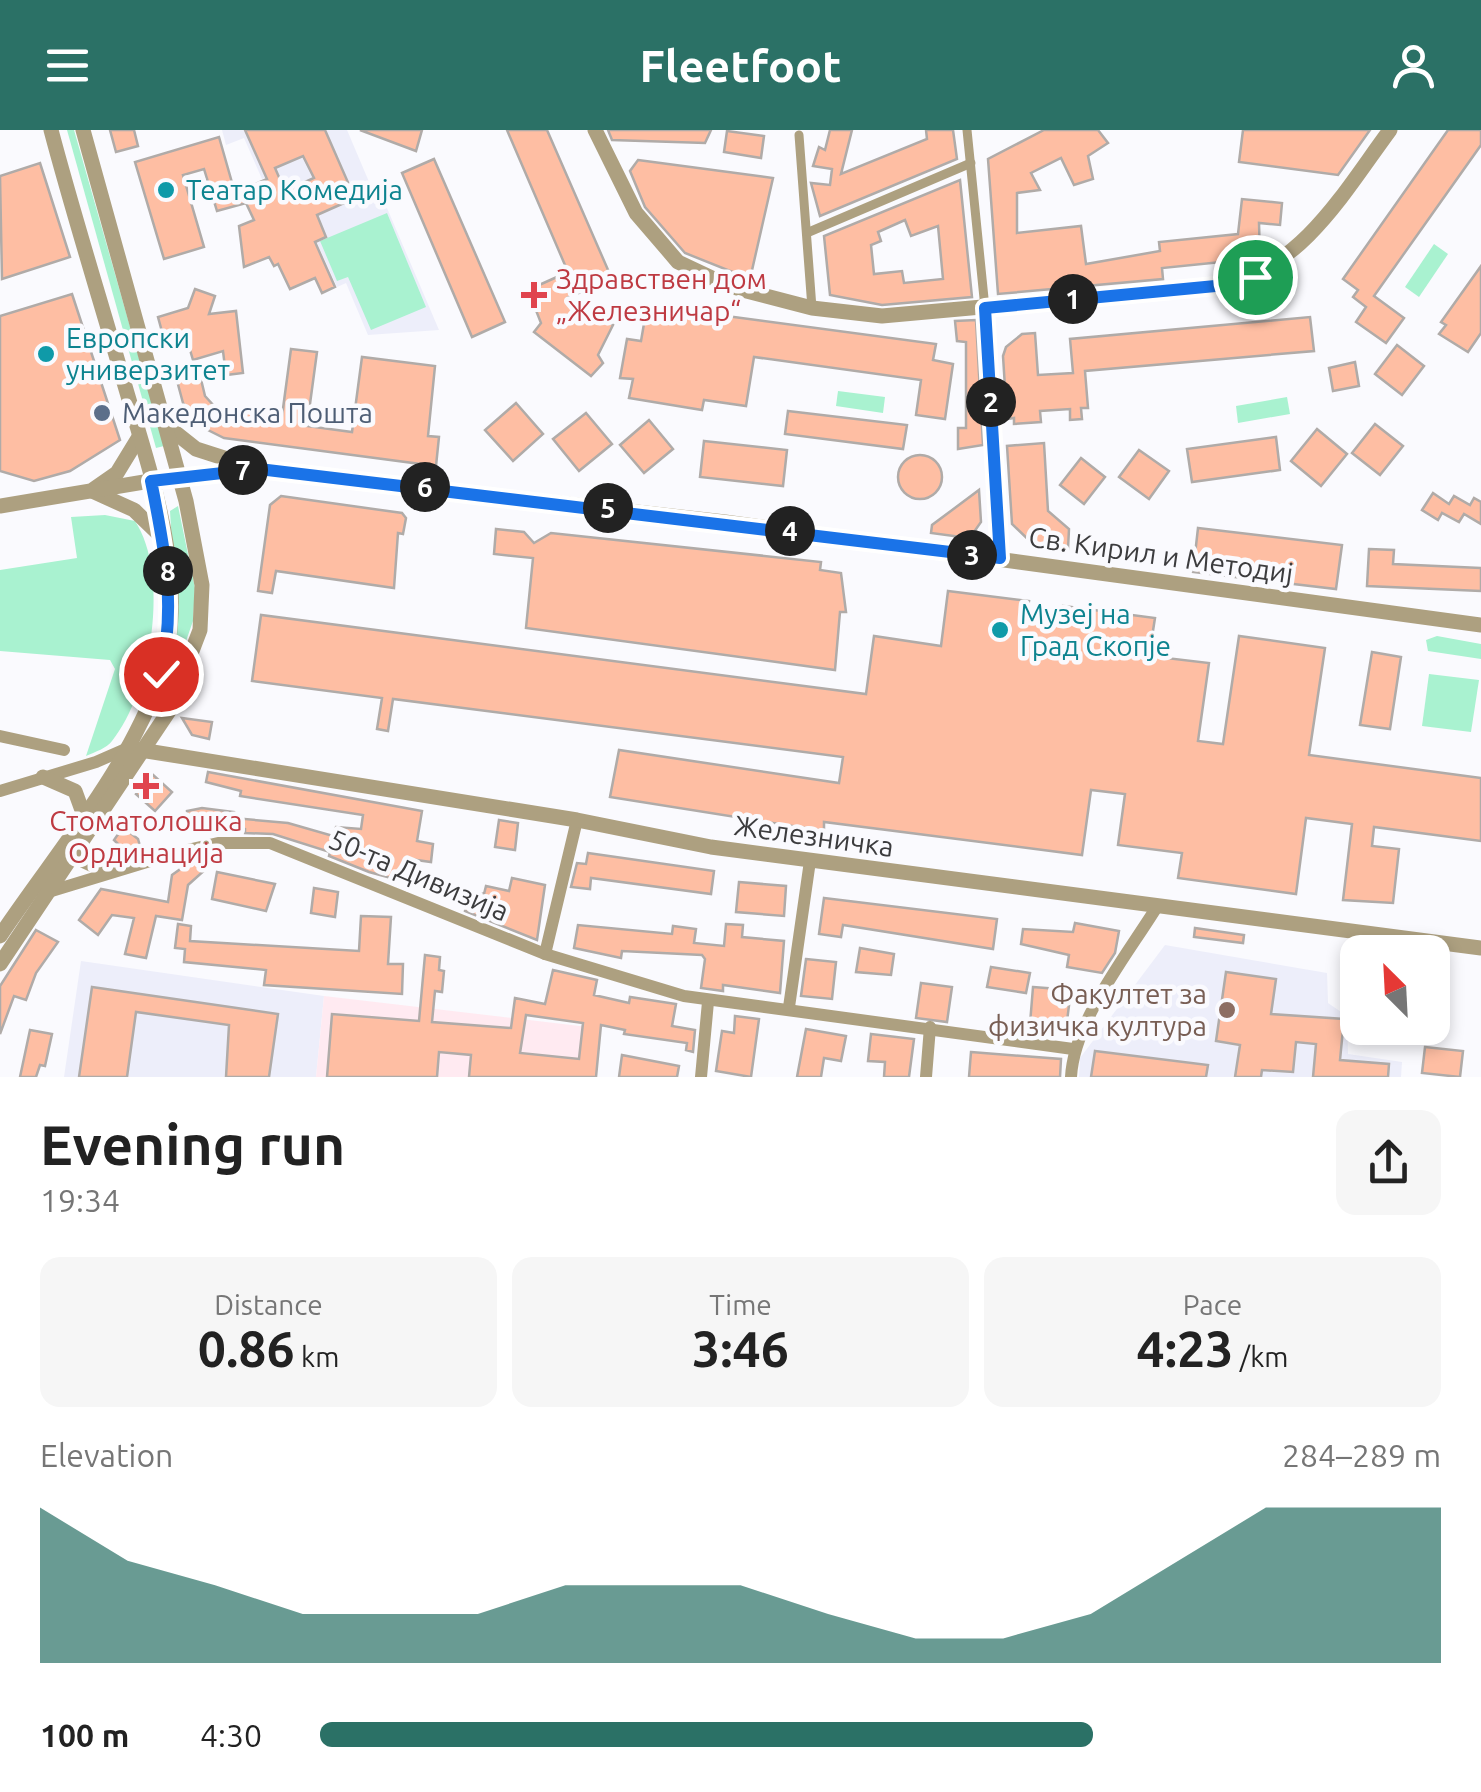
<!DOCTYPE html>
<meta charset="utf-8">
<style>
:root{--surface:#fff;--page:#f6f6f6;--text:#222;--muted:#767676;--accent:#2b7166}
body{margin:0;font-family:Ubuntu,sans-serif;background:var(--page);color:var(--text);height:100vh;display:flex;flex-direction:column;font-size:38px;white-space:nowrap}
*{box-sizing:border-box;margin:0}
p{font-size:32px;color:var(--muted)}
.icon{flex:none;width:55px;height:55px;fill:none;stroke:currentColor;stroke-width:2;stroke-linecap:round;stroke-linejoin:round}
.map{position:relative;height:947px;overflow:hidden}
.sheet{display:flex;flex-direction:column;background:var(--surface);flex:1}
.sheet>*{flex:none}
.needle{width:65px;rotate:336deg}
.buttons{position:absolute;left:1340px;top:805px;display:grid;gap:20px}
.buttons a{display:grid;place-items:center;width:110px;height:110px;border-radius:20px;background:var(--surface);box-shadow:0 5px 15px #0003;font-size:50px}
.pin{position:absolute;display:grid;place-items:center;width:85px;height:85px;color:#fff;margin:-42px;border:5px solid #fff;border-radius:50%;box-shadow:0 2px 10px #0007}
.km{position:absolute;width:50px;height:50px;margin:-25px;border-radius:50%;background:#222;color:#fff;font-size:28px;line-height:50px;text-align:center}
.round{display:grid;place-items:center;flex:none;width:105px;height:105px;border-radius:20px;background:var(--page)}
.overview{display:flex;align-items:center;justify-content:space-between;height:170px;padding:0 40px}
h1{font-size:55px;font-weight:700;line-height:75px}
.metrics{display:grid;grid-template-columns:repeat(3,1fr);gap:15px;height:170px;padding:10px 40px}
.metrics div{display:grid;align-content:center;border-radius:20px;background:var(--page);text-align:center}
.metrics b{font-size:50px;font-weight:700}
.metrics small{font-size:28px;font-weight:400}
.metrics p{font-size:28px}
.chart{height:280px;padding:20px 40px}
.chart p{display:flex;justify-content:space-between}
.chart svg{width:100%;height:180px;margin-top:10px;fill:var(--accent);opacity:.7}
ul{padding:0 40px;list-style:none;font-size:32px}
li{display:grid;grid-template-columns:160px 120px 1fr;align-items:center;height:75px}
li i{height:25px;border-radius:12px;background:var(--accent)}
header{display:flex;justify-content:space-between;align-items:center;height:130px;padding:0 40px;background:var(--accent);color:#fff;font-size:45px;font-weight:700}
.map>svg:first-child{display:block}
</style>
<header><svg class="icon" aria-label="menu" viewBox="0 0 24 24"><path d="M4 6h16M4 12h16M4 18h16"/></svg>Fleetfoot<svg class="icon" aria-label="person" viewBox="0 0 24 24"><circle cx="12" cy="8" r="4"/><path d="M4 21q1-7 8-7t8 7"/></svg></header>
<div class="map">
<svg width="1481" height="947" viewBox="0 0 1481 947">
<rect width="100%" height="100%" fill="#fafafe"/>
<g fill="#edeefa">
<path d="M222,0H347L378,73L384,71L439,200L368,205L346,153L337,157L317,113L309,116L276,43L262,49L244,8L226,15Z"/>
<path d="M1165,815L1327,843L1328,873L1347,886L1348,924L1402,932L1401,947H1079L1080,928Z"/>
<path d="M81,831L324,866L316,947H64Z"/>
</g>
<path fill="#ffeaf1" d="M324,866L588,897L581,947H316Z"/>
<g fill="#a9f2d0">
<path d="M67,0H74L164,316L156,318Z"/>
<path d="M387,83L426,177L371,200L348,147L337,151L320,111Z"/>
<path d="M1434,114L1448,124L1419,167L1405,157Z"/>
<path d="M838,261L885,267L883,283L836,276Z"/>
<path d="M1287,267L1290,284L1238,293L1236,276Z"/>
<path d="M178,376L195,458L193,491L162,580L177,496L170,381Z"/>
<path d="M105,385L135,391C170,444 152,562 112,611C107,618 95,622 86,626L115,539L110,530L0,521V440L77,428L71,387Z"/>
<path d="M1437,506L1481,514V529L1428,521L1426,510Z"/>
<path d="M1429,544L1479,550L1471,602L1422,596Z"/>
</g>
<g fill="#febea3" stroke="#b0aba8" stroke-width="2.5" fill-rule="evenodd">
<path d="M110,0H134L138,16L116,22Z"/>
<path d="M245,0H325L350,57L339,62L344,73L317,85L326,107L315,112L335,157L322,163L315,148L290,159L278,134L274,136L269,127L244,137L239,96L254,90L246,73L217,81L204,39L183,45L204,117L164,129L135,32L219,7L235,63L267,49ZM303,26L314,48L285,61L275,38Z"/>
<path d="M360,0H422L416,21Z"/>
<path d="M507,0H547L612,149L569,167L613,195L598,225L603,233L591,246L534,202L541,193L528,160L568,142Z"/>
<path d="M608,0H711L705,13L612,10Z"/>
<path d="M830,0H852L841,44L927,9L926,0H953L957,29L820,86L811,53L830,55L832,39L813,36L819,17L825,20Z"/>
<path d="M1044,0H1098L1108,13L1088,26L1093,49L1074,55L1061,28L1031,43L1040,60L1017,63V103L1081,96L1086,134L1160,121L1159,112L1238,104L1242,69L1282,73L1280,95L1259,93L1260,128L1162,138L1163,149L998,164L988,29Z"/>
<path d="M1243,0H1370L1338,45L1239,32Z"/>
<path d="M1448,0H1481V15L1374,166L1404,188L1386,213L1356,192L1366,177L1353,167L1358,160L1343,149Z"/>
<path d="M727,1L764,6L761,28L724,22Z"/>
<path d="M434,29L505,192L472,207L402,43Z"/>
<path d="M638,30L773,48L750,149L685,123L645,77L630,41Z"/>
<path d="M40,33L70,127L2,149L0,46Z"/>
<path d="M960,50L972,167L882,175L830,165L824,106ZM905,90L911,106L938,96L943,149L904,153L902,141L874,144L871,115L881,111L878,102Z"/>
<path d="M1481,136V203L1468,222L1439,204L1446,195L1441,192Z"/>
<path d="M195,159L215,166L209,184L236,181L243,243L226,245L223,221L193,230L185,203L164,209L158,187L188,178Z"/>
<path d="M72,164L120,310L70,341L34,351L0,341V186Z"/>
<path d="M659,177L936,214L933,230L953,234L945,289L916,285L921,250L754,227L746,276L704,270L702,280L629,268L633,249L620,248L627,209L641,211L645,188L657,190Z"/>
<path d="M1310,187L1314,221L1085,241L1088,278H1081L1082,289L1070,290V279L1040,281L1041,292L1014,294V288L1007,289L1003,226L1006,217L1022,204L1035,203L1038,245L1073,243L1070,209Z"/>
<path d="M976,190L983,315L958,319V298H966V212L957,211L955,191Z"/>
<path d="M1397,215L1424,236L1402,265L1375,244Z"/>
<path d="M291,219L317,222L307,296L352,302L362,227L435,236L428,306L439,307L436,336L224,308L202,297L183,273L176,247L199,241L205,266L216,278L282,286Z"/>
<path d="M1355,232L1359,256L1333,261L1329,238Z"/>
<path d="M516,273L543,304L513,331L485,300Z"/>
<path d="M788,281L907,295L903,319L785,304Z"/>
<path d="M586,283L612,314L579,341L553,309Z"/>
<path d="M649,290L673,319L644,343L620,315Z"/>
<path d="M1375,294L1403,316L1380,345L1352,323Z"/>
<path d="M1317,299L1347,324L1321,356L1291,331Z"/>
<path d="M1276,307L1280,340L1192,352L1187,319Z"/>
<path d="M704,311L787,320L783,356L700,347Z"/>
<path d="M1044,313L1048,381L1069,399L1068,419L1036,417L1012,394L1007,316Z"/>
<path d="M1139,320L1169,341L1149,369L1119,347Z"/>
<circle cx="920" cy="347" r="22"/>
<path d="M1081,328L1105,347L1084,374L1060,355Z"/>
<path d="M979,360L981,392L974,402L961,407L931,403L932,395Z"/>
<path d="M1433,363L1449,374L1454,366L1470,375L1474,368L1481,372V394L1464,384L1459,392L1442,383L1438,390L1422,380Z"/>
<path d="M281,366L402,383L406,388L403,404L398,403L394,458L276,441L272,463L258,461L270,375Z"/>
<path d="M1198,398L1342,415L1336,459L1193,442Z"/>
<path d="M496,399L524,402L534,413L551,403L821,432L820,440L841,443L846,482H840L835,540L526,498L533,428L494,424Z"/>
<path d="M1369,419L1394,420L1393,434L1481,438V461L1367,456Z"/>
<path d="M948,461L1029,471L1027,483L1061,487L1063,476L1155,488L1149,526L1209,533L1198,611L1223,614L1239,506L1325,518L1309,625L1481,648V711L1374,697L1372,716L1399,719L1393,773L1343,770L1352,694L1306,688L1296,764L1178,748L1182,723L1118,715L1125,664L1091,660L1082,725L824,692V701L610,667L619,620L839,653L843,627L393,569L388,601L377,599L382,568L252,551L261,485L866,564L874,506L941,516Z"/>
<path d="M1372,522L1401,527L1390,599L1360,595Z"/>
<path d="M182,588L212,592L209,609L192,605Z"/>
<path d="M208,642L422,681L417,711L433,714L431,732L416,730L413,754L369,742L329,726L330,722L273,704L245,703V699L201,692V698L188,701L187,681L202,678L234,682L233,688L288,693L333,706L336,697L361,699L363,685L240,666L241,661L206,652Z"/>
<path d="M152,644L172,662L155,681L136,664Z"/>
<path d="M499,690L518,693L515,720L495,717Z"/>
<path d="M123,697L138,709L142,723L131,727L114,710Z"/>
<path d="M588,723L714,741L711,764L591,748L590,759L571,757L577,733L586,734Z"/>
<path d="M196,728L206,739L188,755L182,790L156,786L146,828L125,824L134,788L112,785L98,805L79,790L101,759L168,772L172,745Z"/>
<path d="M217,742L275,754L266,781L212,769Z"/>
<path d="M512,748L545,755L537,810L465,781L469,761L484,764L486,756L509,761Z"/>
<path d="M739,752L786,756L784,786L736,782Z"/>
<path d="M314,758L338,762L335,787L311,783Z"/>
<path d="M824,768L997,789L993,819L843,795L841,807L819,804Z"/>
<path d="M361,786L391,787L388,834H403L402,864L264,855L266,840L184,832L185,819L175,818L178,794L191,796L190,811L359,821Z"/>
<path d="M1075,793L1119,801L1115,823L1102,843L1067,837L1069,825L1021,814L1023,799L1073,802Z"/>
<path d="M726,794L743,795L742,807L784,811L780,863L723,855V861L701,858L705,829L702,825L622,821L621,828L574,818L578,795L672,804L673,796L696,799L694,813L724,816Z"/>
<path d="M1195,798L1244,805L1243,813L1194,807Z"/>
<path d="M36,800L58,812L36,843L26,870L14,866L0,904V856Z"/>
<path d="M860,818L894,824L891,845L856,842Z"/>
<path d="M425,825L440,827L439,840L444,841L442,862L435,861L432,892L511,898L515,868L545,874L553,840L597,850L594,865L629,873L630,867L676,874L672,896L695,900L693,922L686,920L687,913L624,904L625,900L601,895L596,947H469L471,925L439,922L437,947H327L332,884L419,891ZM526,885L583,893L579,929L520,923Z"/>
<path d="M806,829L836,832L832,869L801,866Z"/>
<path d="M991,837L1030,843L1026,863L987,857Z"/>
<path d="M1226,842L1276,849L1271,884L1344,889L1340,930L1389,934L1388,947H1313L1316,914L1296,912L1293,942L1262,940L1261,947H1235L1240,915L1216,911Z"/>
<path d="M921,853L952,857L947,892L916,888Z"/>
<path d="M92,857L278,884L269,947H226L229,895L136,882L127,947H79Z"/>
<path d="M1033,857L1071,860L1066,899L1030,894Z"/>
<path d="M735,886L759,889L751,947L716,941L722,901L734,903Z"/>
<path d="M1379,898H1404L1402,913L1377,910Z"/>
<path d="M806,899L846,906L841,931L824,928L821,947H797Z"/>
<path d="M30,900L52,904L45,936L40,935L36,947H20Z"/>
<path d="M871,904L914,909L909,947H884L885,932L868,931Z"/>
<path d="M1425,917L1463,921L1460,947L1422,943Z"/>
<path d="M1095,921L1208,935L1206,947H1091Z"/>
<path d="M971,922L1061,929L1060,947H969Z"/>
<path d="M622,925L679,936L677,947H619Z"/>
</g>
<g fill="none" stroke-linecap="round" stroke-linejoin="round">
<g stroke="#ada080" stroke-width="9">
<path d="M967,0L985,178"/>
<path d="M799,5L812,178"/>
<path d="M809,102L971,33"/>
</g>
<g stroke="#ada080" stroke-width="12">
<path d="M985,178L999,428"/>
<path d="M0,606L64,620"/>
<path d="M0,661L96,632L128,618"/>
<path d="M76,718L83,732L107,743"/>
<path d="M45,763L183,721L218,713H270L545,824L684,866L1073,919"/>
<path d="M545,824L577,690"/>
<path d="M789,877L810,731"/>
<path d="M701,947L708,872"/>
<path d="M926,947L930,897"/>
<path d="M1071,947C1074,890 1128,824 1158,775"/>
</g>
<g stroke="#ada080" stroke-width="15">
<path d="M595,0L636,83L678,132L731,157L812,178L882,186L1227,155C1305,133 1344,62 1390,0"/>
<path d="M167,296L196,319L252,337"/>
<path d="M94,359L117,343L139,307"/>
<path d="M92,361L134,380L162,407"/>
<path d="M0,376L180,346L259,339L725,392L1481,495"/>
<path d="M128,618L577,690L711,717L1481,818"/>
<path d="M43,647L75,661L83,683"/>
<path d="M0,806C55,724 127,642 160,547C192,453 149,340 123,249C99,166 73,83 51,0"/>
<path d="M0,834L169,581L200,500L202,455L186,371L83,0"/>
</g>
</g>
<g fill="none" stroke-linecap="round" stroke-linejoin="round">
<defs>
<path id="route" d="M161,544C176,474 165,420 151,351L259,339L1000,428L985,178L1226,155L1255,147"/>
</defs>
<use href="#route" stroke="#fff" stroke-width="20"/>
<use href="#route" stroke="#1a73e8" stroke-width="12"/>
</g>
<g fill="#0f9aa8" stroke="#fafafe" stroke-width="4">
<circle cx="166" cy="60" r="10"/>
<circle cx="46" cy="224" r="10"/>
<circle cx="1000" cy="500" r="10"/>
</g>
<g fill="#e0444e" stroke="#fafafe" stroke-width="4">
<path d="M529 150h10v10h10v10h-10v10h-10v-10h-10v-10h10z"/>
<path d="M141 641h10v10h10v10h-10v10h-10v-10h-10v-10h10z"/>
</g>
<circle fill="#5c6f8a" stroke="#fafafe" stroke-width="4" cx="102" cy="283" r="10"/>
<circle fill="#8d6e63" stroke="#fafafe" stroke-width="4" cx="1227" cy="880" r="10"/>
<g text-anchor="middle" stroke-width="9" stroke-linejoin="round" paint-order="stroke">
<g font-size="28" fill="#0d838f" stroke="#fafafe" text-anchor="start">
<text x="186" y="70">Театар Комедија</text>
<text x="66" y="218">Европски<tspan x="66" dy="32">универзитет</tspan></text>
<text x="1020" y="494">Музеј на<tspan x="1020" dy="32">Град Скопје</tspan></text>
</g>
<g font-size="28" fill="#be3a42" stroke="#fafafe" text-anchor="start">
<text x="556" y="159">Здравствен дом<tspan x="556" dy="32">„Железничар“</tspan></text>
<text x="146" y="701" text-anchor="middle">Стоматолошка<tspan x="146" dy="32">Ординација</tspan></text>
</g>
<g font-size="28" fill="#4e5e75" stroke="#fafafe" text-anchor="start">
<text x="122" y="293">Македонска Пошта</text>
</g>
<g font-size="28" fill="#3c3c3e" stroke="#fafafe">
<text transform="translate(1161 425) rotate(8)" y="10">Св. Кирил и Методиј</text>
<text transform="translate(814 706) rotate(8)" y="10">Железничка</text>
<text transform="translate(419 745) rotate(23)" y="10">50-та Дивизија</text>
</g>
<g font-size="28" fill="#785e54" stroke="#fafafe" text-anchor="end">
<text x="1207" y="874">Факултет за<tspan x="1207" dy="32">физичка култура</tspan></text>
</g>
</g>
</svg>
<div class="buttons">
<a><svg class="needle" viewBox="-14 -14 28 28"><path d="M0-13l5 13h-10z" fill="#e53935"/><path d="M0 13l5-13h-10z" fill="#767676"/></svg></a>
</div>
<div class="pin" style="left:1255px;top:147px;background:#1e9e55"><svg class="icon" aria-label="arrive" viewBox="0 0 24 24"><path d="M6 21V4h12l-3 4 3 4H6"/></svg></div>
<div class="pin" style="left:161px;top:544px;background:#d93025"><svg class="icon" aria-label="check" viewBox="0 0 24 24"><path d="M5 12l5 5 9-10"/></svg></div>
<b class="km" style="left:1073px;top:169px">1</b>
<b class="km" style="left:991px;top:272px">2</b>
<b class="km" style="left:972px;top:425px">3</b>
<b class="km" style="left:790px;top:401px">4</b>
<b class="km" style="left:608px;top:378px">5</b>
<b class="km" style="left:425px;top:357px">6</b>
<b class="km" style="left:243px;top:340px">7</b>
<b class="km" style="left:168px;top:441px">8</b>
</div>
<section class="sheet">
<div class="overview"><div><h1>Evening run</h1><p>19:34</p></div><a class="round"><svg class="icon" aria-label="share" viewBox="0 0 24 24"><path d="M12 15V3M7 8l5-5 5 5M5 13v7h14v-7"/></svg></a></div>
<div class="metrics">
<div><p>Distance</p><b>0.86<small> km</small></b></div>
<div><p>Time</p><b>3:46</b></div>
<div><p>Pace</p><b>4:23<small> /km</small></b></div>
</div>
<div class="chart"><p><span>Elevation</span>284–289 m</p>
<svg viewBox="0 0 160 44" preserveAspectRatio="none"><path d="M0 44V6L10 19L20 25L30 32L40 32L50 32L60 25L70 25L80 25L90 32L100 38L110 38L120 32L130 19L140 6L150 6L160 6V44z"/></svg>
</div>
<ul>
<li><b>100 m</b>4:30<i style="width:69%"></i></li>
</ul>
</section>
